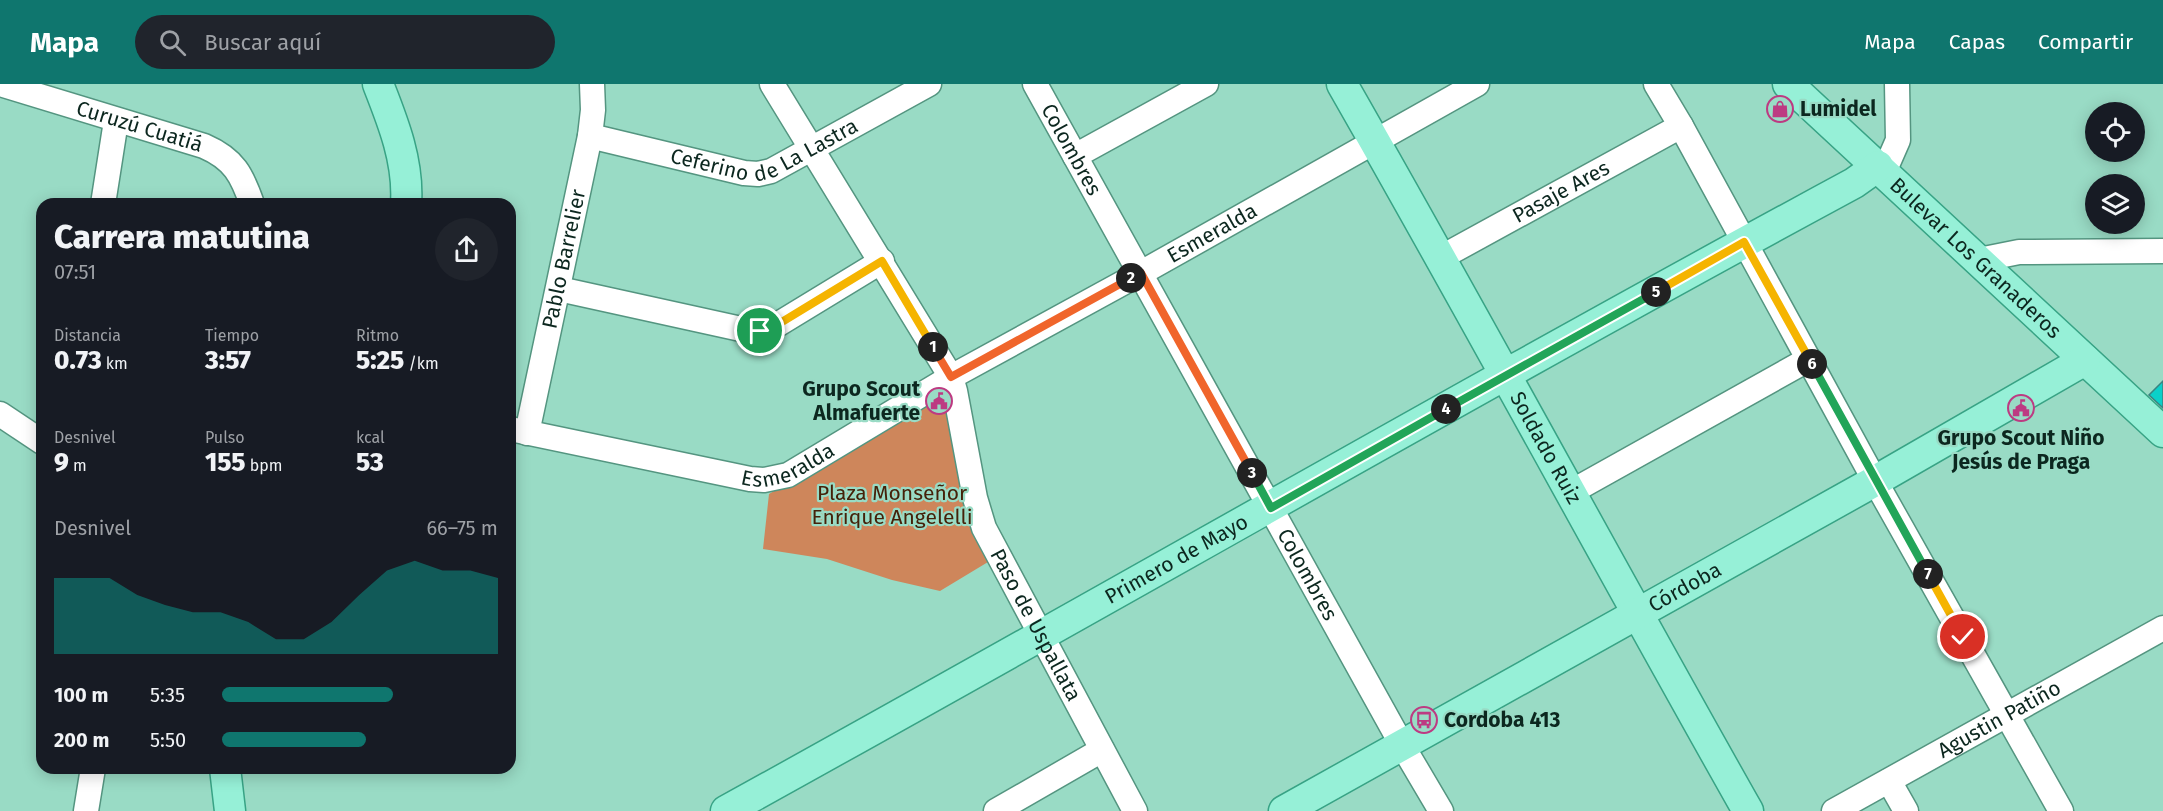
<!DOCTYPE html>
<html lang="es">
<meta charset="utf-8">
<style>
:root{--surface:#171b24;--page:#20242c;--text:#f1f3f6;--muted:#9ea1a6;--accent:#0f766e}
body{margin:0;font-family:"Fira Sans",sans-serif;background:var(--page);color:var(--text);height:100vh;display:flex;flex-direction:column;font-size:22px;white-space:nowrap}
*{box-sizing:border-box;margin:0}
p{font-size:20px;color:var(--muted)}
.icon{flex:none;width:33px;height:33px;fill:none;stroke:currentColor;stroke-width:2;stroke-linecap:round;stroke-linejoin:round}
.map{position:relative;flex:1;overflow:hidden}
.panel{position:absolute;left:36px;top:114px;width:480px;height:576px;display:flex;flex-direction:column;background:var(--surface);border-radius:18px;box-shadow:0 3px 15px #0003}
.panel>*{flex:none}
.buttons{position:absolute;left:2085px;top:18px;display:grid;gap:12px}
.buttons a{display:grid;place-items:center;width:60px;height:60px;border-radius:50%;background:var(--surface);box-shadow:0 3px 15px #0003;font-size:30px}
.pin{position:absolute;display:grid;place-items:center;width:51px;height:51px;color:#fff;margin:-26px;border:3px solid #fff;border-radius:50%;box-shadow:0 2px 6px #0007}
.km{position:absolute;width:30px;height:30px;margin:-15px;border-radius:50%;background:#222;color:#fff;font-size:16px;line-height:30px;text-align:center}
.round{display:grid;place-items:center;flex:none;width:63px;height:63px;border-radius:32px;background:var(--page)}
.overview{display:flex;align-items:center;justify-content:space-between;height:102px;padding:0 18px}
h1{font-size:33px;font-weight:800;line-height:45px}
.figures{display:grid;grid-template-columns:repeat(3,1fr);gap:9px;height:102px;padding:6px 18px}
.figures div{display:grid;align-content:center}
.figures b{font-size:26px;font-weight:800}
.figures small{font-size:16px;font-weight:400}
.figures p{font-size:16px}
.chart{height:168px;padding:12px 18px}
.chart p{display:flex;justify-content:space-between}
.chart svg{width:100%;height:108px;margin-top:6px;fill:var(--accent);opacity:.7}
ul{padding:0 18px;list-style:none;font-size:20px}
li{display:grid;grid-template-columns:96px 72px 1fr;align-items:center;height:45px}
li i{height:15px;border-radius:8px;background:var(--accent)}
header{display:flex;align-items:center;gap:36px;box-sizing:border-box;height:84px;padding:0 30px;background:var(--accent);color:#fff}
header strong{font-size:28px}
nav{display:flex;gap:33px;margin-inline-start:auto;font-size:21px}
.search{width:420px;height:54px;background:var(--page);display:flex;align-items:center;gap:15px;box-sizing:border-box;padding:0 21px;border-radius:33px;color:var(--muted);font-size:22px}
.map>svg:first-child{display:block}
</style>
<header>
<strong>Mapa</strong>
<div class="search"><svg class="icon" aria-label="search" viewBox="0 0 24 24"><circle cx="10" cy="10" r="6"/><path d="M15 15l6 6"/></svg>Buscar aquí</div>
<nav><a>Mapa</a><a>Capas</a><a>Compartir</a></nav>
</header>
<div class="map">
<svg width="2163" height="727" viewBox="0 0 2163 727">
<rect width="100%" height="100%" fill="#99dbc5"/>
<path fill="#ce865b" d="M945,306L966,433L988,478L940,507L892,496L827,475L763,465L769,410Z"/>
<path fill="#0bd0c9" stroke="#398481" stroke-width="1.5" d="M2163,297V324L2149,311Z"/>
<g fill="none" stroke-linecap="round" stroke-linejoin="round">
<defs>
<g id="minor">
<path id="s1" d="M0,0L204,62C234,75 242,91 252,120"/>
<path id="s2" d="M772,0L951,293L955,307L975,414L984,444L1135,727"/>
<path id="s3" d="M1035,0L1402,661L1441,727"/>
<path d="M1656,0L1681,42L1875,397L2061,727"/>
<path id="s4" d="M590,52L744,89L758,90L771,87L929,0"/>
<path d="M1075,72L1206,0"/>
<path d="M1884,88L1898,56L1897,0"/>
<path d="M103,120L116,37"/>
<path id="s5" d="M1440,174L1681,42"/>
<path d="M1979,176L2019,168L2163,167"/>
<path d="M559,205L750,247H760L772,244L882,177"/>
<path d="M0,330L42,358"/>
<path id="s6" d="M510,345L750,395L764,396L788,391L951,293L1141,189L1477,0"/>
<path id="s7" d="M527,349L590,52L593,26L592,0"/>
<path d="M1571,408L1809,275"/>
<path d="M1889,697L1906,727"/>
<path d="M86,727L93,684"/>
<path d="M996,727L1102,666"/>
<path id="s8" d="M1834,727L2163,544"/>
</g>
<g id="major">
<path d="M378,0C393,38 409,78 406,120"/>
<path id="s9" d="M1342,0C1480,241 1611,485 1748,727"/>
<path id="s10" d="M1788,0L2163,348"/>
<path d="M225,684L230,727"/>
<path id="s11" d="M726,727C1103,519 1476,303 1854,99L1878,82"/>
<path id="s12" d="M1284,727L1875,397L2085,276"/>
</g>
</defs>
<use href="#minor" stroke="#549580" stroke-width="27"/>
<use href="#major" stroke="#38a385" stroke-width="33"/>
<use href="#minor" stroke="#fff" stroke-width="24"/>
<use href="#major" stroke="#96f0d7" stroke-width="30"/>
</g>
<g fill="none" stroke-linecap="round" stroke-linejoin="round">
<defs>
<path id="split-1" d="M760,247L772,244L882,177L933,263"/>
<path id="split-2" d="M933,263L951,293L1131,194"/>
<path id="split-3" d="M1131,194L1141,189L1252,389"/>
<path id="split-4" d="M1252,389L1271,424L1446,325"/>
<path id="split-5" d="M1446,325L1656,208"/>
<path id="split-6" d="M1656,208L1744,158L1812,280"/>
<path id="split-7" d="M1812,280L1928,490"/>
<path id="split-8" d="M1928,490L1963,553"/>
</defs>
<use href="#split-1" stroke="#fff" stroke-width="12"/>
<use href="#split-2" stroke="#fff" stroke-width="12"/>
<use href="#split-3" stroke="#fff" stroke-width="12"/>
<use href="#split-4" stroke="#fff" stroke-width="12"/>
<use href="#split-5" stroke="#fff" stroke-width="12"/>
<use href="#split-6" stroke="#fff" stroke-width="12"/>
<use href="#split-7" stroke="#fff" stroke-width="12"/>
<use href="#split-8" stroke="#fff" stroke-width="12"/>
<use href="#split-1" stroke="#f5b400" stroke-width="8"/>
<use href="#split-2" stroke="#f0652b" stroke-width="8"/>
<use href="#split-3" stroke="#f0652b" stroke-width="8"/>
<use href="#split-4" stroke="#22a559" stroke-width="8"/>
<use href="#split-5" stroke="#22a559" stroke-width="8"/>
<use href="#split-6" stroke="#f5b400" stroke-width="8"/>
<use href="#split-7" stroke="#22a559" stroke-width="8"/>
<use href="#split-8" stroke="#f5b400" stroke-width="8"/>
</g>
<defs>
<symbol id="shop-ring" viewBox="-11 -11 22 22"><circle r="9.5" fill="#99dbc5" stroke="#bd3a82" stroke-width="1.5"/><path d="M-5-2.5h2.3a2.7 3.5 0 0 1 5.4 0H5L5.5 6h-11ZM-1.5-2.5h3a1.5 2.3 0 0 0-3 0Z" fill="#bd3a82"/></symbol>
<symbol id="civic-ring" viewBox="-11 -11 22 22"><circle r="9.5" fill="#99dbc5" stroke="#bd3a82" stroke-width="1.5"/><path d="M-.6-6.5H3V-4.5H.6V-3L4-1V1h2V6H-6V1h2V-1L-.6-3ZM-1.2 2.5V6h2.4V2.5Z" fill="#bd3a82"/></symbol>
<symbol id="bus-ring" viewBox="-11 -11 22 22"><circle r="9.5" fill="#99dbc5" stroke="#bd3a82" stroke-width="1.5"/><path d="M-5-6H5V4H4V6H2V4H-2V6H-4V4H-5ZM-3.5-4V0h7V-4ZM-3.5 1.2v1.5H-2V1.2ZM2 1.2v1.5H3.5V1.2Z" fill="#bd3a82"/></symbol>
</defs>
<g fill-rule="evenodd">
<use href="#shop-ring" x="1765" y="10" width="30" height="30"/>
<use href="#civic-ring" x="924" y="302" width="30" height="30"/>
<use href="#civic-ring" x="2006" y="309" width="30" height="30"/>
<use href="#bus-ring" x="1409" y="621" width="30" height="30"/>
</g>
<g text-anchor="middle" stroke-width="4.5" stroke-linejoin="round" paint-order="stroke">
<g font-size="21" font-weight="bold" fill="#0c271f" stroke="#99dbc5" text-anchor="start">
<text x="1800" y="32">Lumidel</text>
<text x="920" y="312" text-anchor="end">Grupo Scout<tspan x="920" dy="24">Almafuerte</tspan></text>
<text x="2021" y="361" text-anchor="middle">Grupo Scout Niño<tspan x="2021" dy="24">Jesús de Praga</tspan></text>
<text x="1444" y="643">Cordoba 413</text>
</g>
<g font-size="21" fill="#0c271f" stroke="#99dbc5">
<text dy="7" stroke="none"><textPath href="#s1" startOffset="146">Curuzú Cuatiá</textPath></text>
<text dy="7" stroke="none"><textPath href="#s4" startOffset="183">Ceferino de La Lastra</textPath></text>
<text dy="7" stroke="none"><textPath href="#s3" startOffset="75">Colombres</textPath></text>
<text dy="7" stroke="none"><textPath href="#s5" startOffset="138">Pasaje Ares</textPath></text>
<text dy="7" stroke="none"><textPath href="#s6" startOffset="772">Esmeralda</textPath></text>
<text dy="7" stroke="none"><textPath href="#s10" startOffset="256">Bulevar Los Granaderos</textPath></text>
<text dy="7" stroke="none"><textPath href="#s7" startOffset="178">Pablo Barrelier</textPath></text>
<text dy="7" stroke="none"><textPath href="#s9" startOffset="417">Soldado Ruiz</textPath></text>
<text dy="7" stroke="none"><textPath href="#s6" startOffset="286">Esmeralda</textPath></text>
<text dy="7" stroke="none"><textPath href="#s11" startOffset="516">Primero de Mayo</textPath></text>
<text dy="7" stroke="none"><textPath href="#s3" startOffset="561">Colombres</textPath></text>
<text dy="7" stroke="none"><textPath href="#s12" startOffset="459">Córdoba</textPath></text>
<text dy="7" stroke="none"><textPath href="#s2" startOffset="608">Paso de Uspallata</textPath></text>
<text dy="7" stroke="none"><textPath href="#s8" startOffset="189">Agustin Patiño</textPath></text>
</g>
<g font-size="21" fill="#452109" stroke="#99dbc5">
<text x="892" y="416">Plaza Monseñor<tspan x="892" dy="24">Enrique Angelelli</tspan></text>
</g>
</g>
</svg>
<div class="buttons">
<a><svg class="icon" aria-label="locate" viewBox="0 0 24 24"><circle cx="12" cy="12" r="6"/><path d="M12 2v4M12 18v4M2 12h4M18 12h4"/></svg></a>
<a><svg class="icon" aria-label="layers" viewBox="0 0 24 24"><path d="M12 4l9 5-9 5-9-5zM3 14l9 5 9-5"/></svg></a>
</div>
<div class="pin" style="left:760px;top:247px;background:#1e9e55"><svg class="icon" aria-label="arrive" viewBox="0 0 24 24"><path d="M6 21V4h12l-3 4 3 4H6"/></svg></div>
<div class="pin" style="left:1963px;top:553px;background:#d93025"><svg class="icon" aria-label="check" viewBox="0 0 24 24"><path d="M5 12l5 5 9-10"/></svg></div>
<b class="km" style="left:933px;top:263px">1</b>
<b class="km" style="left:1131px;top:194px">2</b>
<b class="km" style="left:1252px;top:389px">3</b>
<b class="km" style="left:1446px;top:325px">4</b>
<b class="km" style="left:1656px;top:208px">5</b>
<b class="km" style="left:1812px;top:280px">6</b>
<b class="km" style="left:1928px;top:490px">7</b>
<section class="panel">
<div class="overview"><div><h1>Carrera matutina</h1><p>07:51</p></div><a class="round"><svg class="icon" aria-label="share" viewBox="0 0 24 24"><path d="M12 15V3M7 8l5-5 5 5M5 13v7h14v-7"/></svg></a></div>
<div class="figures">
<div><p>Distancia</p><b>0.73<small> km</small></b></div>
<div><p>Tiempo</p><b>3:57</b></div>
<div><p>Ritmo</p><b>5:25<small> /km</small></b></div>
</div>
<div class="figures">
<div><p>Desnivel</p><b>9<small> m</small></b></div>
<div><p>Pulso</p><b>155<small> bpm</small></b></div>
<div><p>kcal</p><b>53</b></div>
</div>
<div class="chart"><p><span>Desnivel</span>66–75 m</p>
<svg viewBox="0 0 160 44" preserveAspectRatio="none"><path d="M0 44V13L10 13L20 13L30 20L40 24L50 27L60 27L70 31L80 38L90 38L100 31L110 20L120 10L130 6L140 10L150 10L160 13V44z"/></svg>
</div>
<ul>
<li><b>100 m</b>5:35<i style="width:62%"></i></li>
<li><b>200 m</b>5:50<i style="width:52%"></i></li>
</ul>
</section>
</div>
